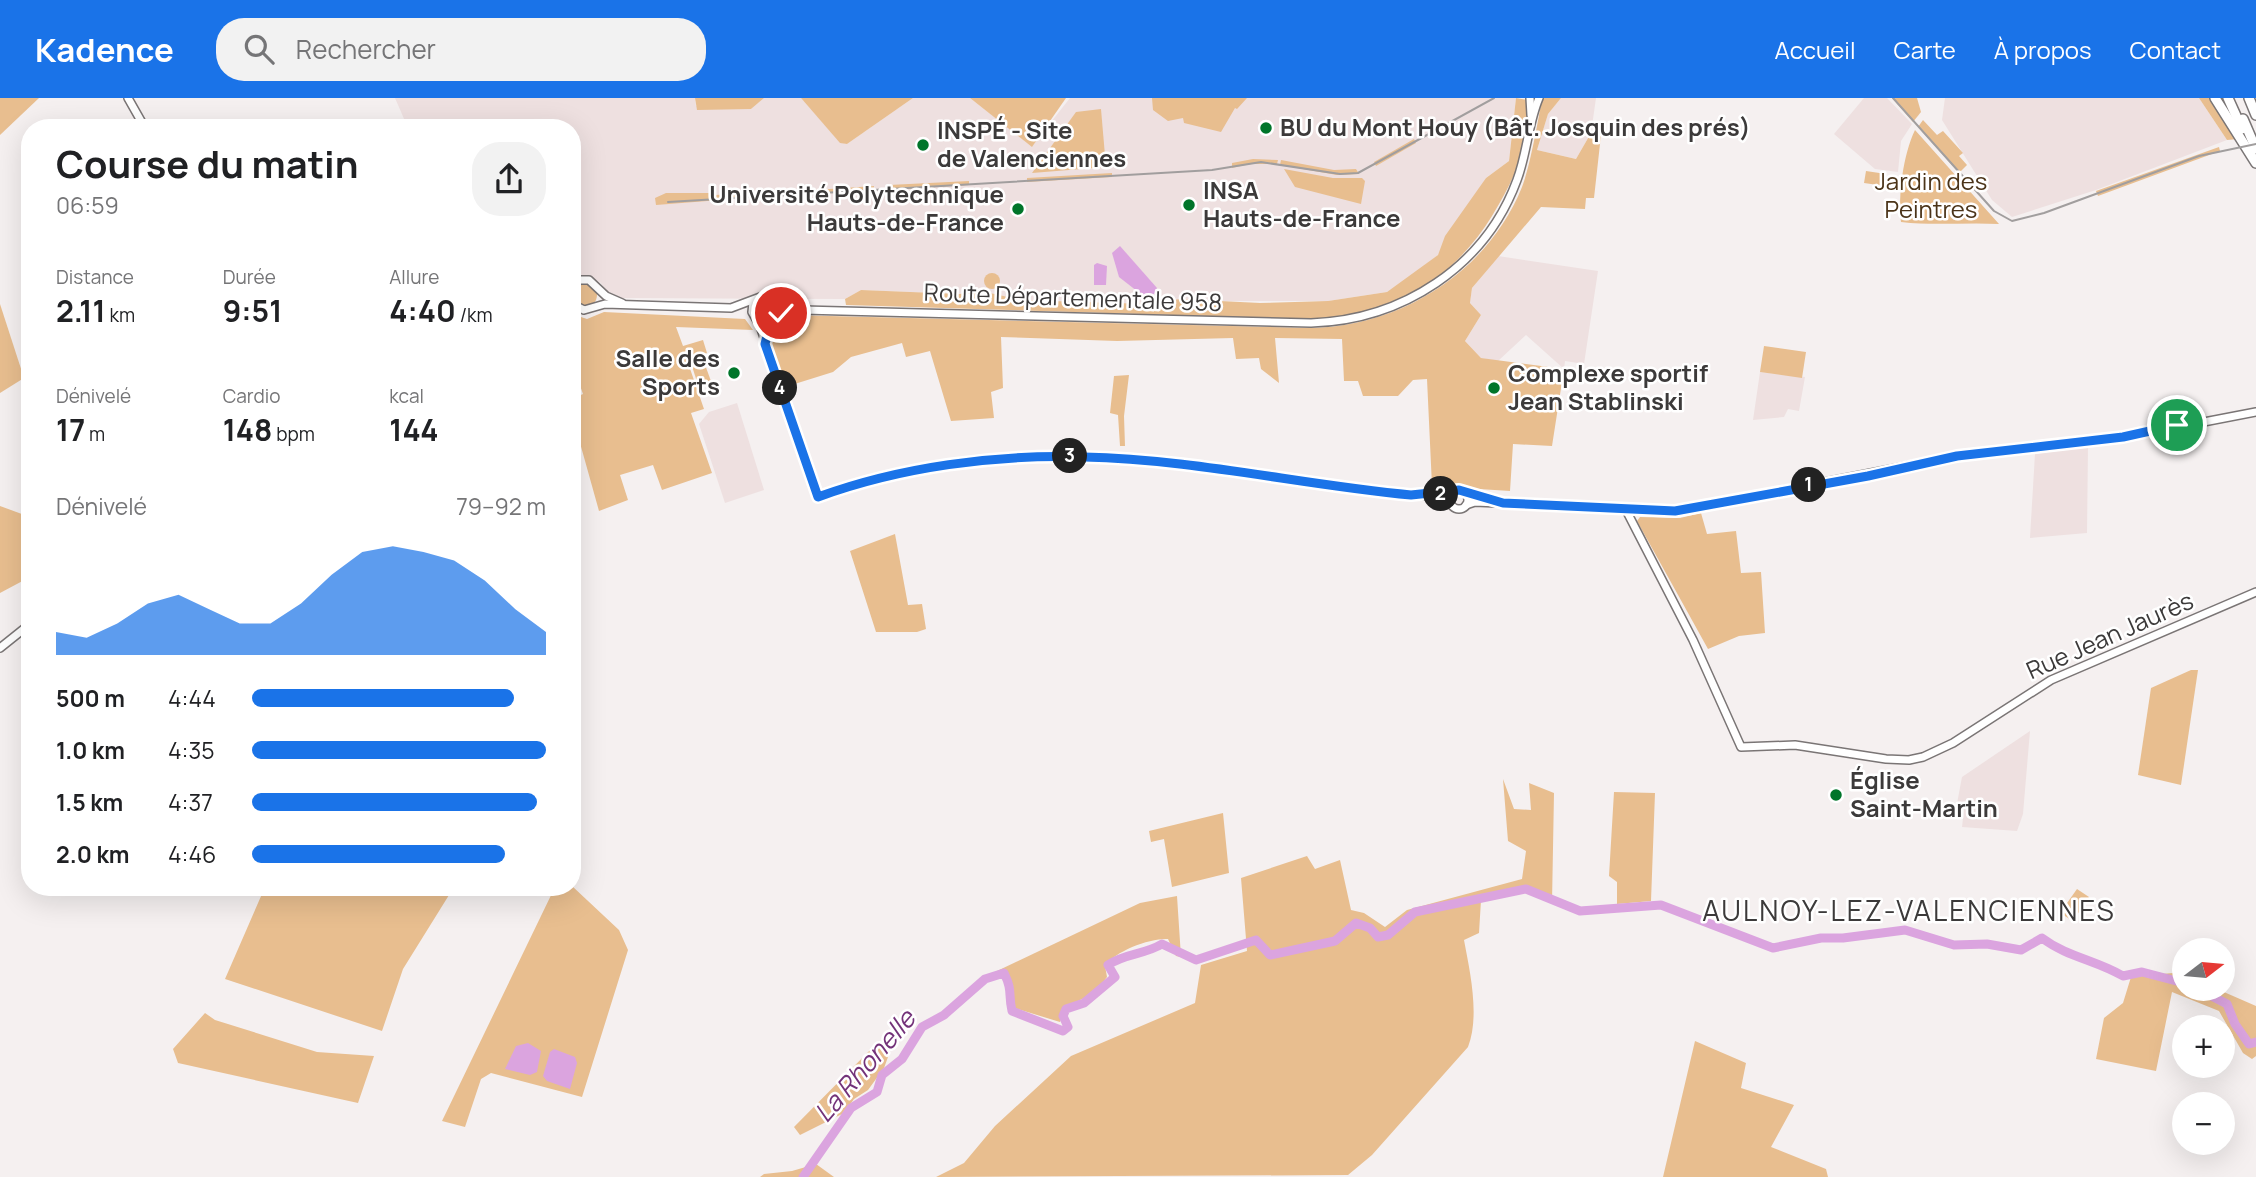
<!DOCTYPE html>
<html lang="fr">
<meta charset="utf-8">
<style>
:root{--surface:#fff;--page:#f2f2f2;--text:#202124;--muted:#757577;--accent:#1a73e8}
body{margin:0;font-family:Manrope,sans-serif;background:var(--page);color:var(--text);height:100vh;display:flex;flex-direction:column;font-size:26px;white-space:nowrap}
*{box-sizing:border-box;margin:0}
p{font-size:23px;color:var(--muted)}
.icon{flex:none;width:38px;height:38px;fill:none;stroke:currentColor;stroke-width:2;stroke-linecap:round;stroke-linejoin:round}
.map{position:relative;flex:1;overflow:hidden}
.panel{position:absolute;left:21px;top:21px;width:560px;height:777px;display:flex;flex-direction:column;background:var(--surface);border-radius:28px;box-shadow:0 7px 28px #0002}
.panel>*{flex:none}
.needle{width:46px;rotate:74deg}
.fabs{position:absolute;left:2172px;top:840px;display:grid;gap:14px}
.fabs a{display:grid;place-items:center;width:63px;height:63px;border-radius:50%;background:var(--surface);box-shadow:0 7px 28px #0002;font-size:35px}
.pin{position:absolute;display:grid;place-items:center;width:60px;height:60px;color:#fff;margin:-30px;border:4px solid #fff;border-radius:50%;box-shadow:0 2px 7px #0007}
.km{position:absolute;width:35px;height:35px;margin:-18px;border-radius:50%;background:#222;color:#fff;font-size:19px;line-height:35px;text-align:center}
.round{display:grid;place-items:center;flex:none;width:74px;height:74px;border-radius:28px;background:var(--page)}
.head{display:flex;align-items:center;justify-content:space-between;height:119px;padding:0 35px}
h1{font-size:38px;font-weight:700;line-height:52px}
.figures{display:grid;grid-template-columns:repeat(3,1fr);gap:10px;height:119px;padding:7px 35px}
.figures div{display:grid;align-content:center}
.figures b{font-size:30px;font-weight:700}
.figures small{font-size:19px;font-weight:400}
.figures p{font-size:19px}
.chart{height:196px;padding:14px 35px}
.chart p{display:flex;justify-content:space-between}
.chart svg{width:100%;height:126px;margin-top:7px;fill:var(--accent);opacity:.7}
ul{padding:0 35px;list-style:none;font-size:23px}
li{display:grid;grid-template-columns:112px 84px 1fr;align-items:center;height:52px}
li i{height:18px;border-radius:9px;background:var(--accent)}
header{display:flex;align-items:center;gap:42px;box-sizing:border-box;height:98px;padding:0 35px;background:var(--accent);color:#fff}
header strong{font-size:33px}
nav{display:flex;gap:38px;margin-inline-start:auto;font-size:24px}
.search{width:490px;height:63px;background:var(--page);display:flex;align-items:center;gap:18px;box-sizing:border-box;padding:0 24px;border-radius:28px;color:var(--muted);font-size:26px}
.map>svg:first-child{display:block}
</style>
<header>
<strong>Kadence</strong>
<div class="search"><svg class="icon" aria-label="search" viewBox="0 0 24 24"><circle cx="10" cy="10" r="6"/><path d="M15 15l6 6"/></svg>Rechercher</div>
<nav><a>Accueil</a><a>Carte</a><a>À propos</a><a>Contact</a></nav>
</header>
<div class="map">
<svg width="2256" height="1079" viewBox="0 0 2256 1079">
<rect width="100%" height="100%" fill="#f5f0f0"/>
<g fill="#eee0e0">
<path d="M395,0H695L696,8L751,11L764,0H801L840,44L847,46L913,0H970L1032,48L1070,0H1516L1509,63L1486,80L1438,157L1401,186L1387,194L1328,203H1160L1149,206L1021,202L977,192L960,196L861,192L845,201L622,200L607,193L600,184L586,178H572V30H408Z"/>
<path d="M1561,0H1596L1591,35L1576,61L1537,52L1548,16Z"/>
<path d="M1864,0H1887L1912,26L1901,43L1898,74L1875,71L1834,36Z"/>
<path d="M1945,0H2199L2227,42L2096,92L2012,119L1992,102L1942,22Z"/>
<path d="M1498,158L1598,173L1584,266L1565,263L1564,271L1526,237L1498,263L1481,260L1465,243L1481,217L1470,205L1472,190Z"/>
<path d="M1760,274L1805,279L1799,313L1788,311L1784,319L1753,322Z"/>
<path d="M737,305L764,392L725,405L699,326L709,314Z"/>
<path d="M2088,349L2087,435L2030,440L2035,356Z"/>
<path d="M2030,633L2023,716L2017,733L1962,729L1964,712L1956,711L1962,679Z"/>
</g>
<g fill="#e8be8f">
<path d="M0,0H39L0,37Z"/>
<path d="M695,0H764L751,11L697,12Z"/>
<path d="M801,0H913L847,46L840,45Z"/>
<path d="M970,0H1066L1032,49Z"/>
<path d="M1152,0H1247L1237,11L1235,10L1221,34L1184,25L1183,20L1168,23L1153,12Z"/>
<path d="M1516,0L1527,2C1531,46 1515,80 1492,118C1462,167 1412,208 1352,218C1337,221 1319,220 1304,221L846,207L845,201L861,192L960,196L977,192L1021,202L1149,206L1180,201L1260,205L1328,203L1387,194L1438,157L1445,138L1486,80L1509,63Z"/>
<path d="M1542,0H1561L1548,16L1537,52L1576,61L1591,35L1601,37L1594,100H1586L1585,111L1541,109L1472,190L1470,205L1481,217L1465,243L1481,260L1564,271L1552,348L1513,346L1510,393L1432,388L1427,281L1413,282L1398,298H1363L1358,283H1344L1342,241L1275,240L1279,285L1261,271L1259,260L1236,261L1233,240L1117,243L1001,239L1003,290L991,294L994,320L951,323L930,253L906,259L902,245L851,259L833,274L785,289C778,268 767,247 774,226L790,217L1310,230C1400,229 1488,174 1522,89C1530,68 1538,24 1542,0Z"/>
<path d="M1892,0H1917L1921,14L1913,24Z"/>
<path d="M2199,0H2211L2238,41L2227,42Z"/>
<path d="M1101,11L1106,69L1032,75L1076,14Z"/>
<path d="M1923,22L1937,37L1943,33L1963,55L1959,58L1967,67L1959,75L1918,29Z"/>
<path d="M1915,32L1999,126C1965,124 1935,128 1901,124C1898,97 1903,57 1915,32Z"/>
<path d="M1414,41L1416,45L1376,68L1374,64Z"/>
<path d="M2219,49L2220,53L2098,98L2096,93Z"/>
<path d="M1253,61L1278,62L1277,66H1250L1232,70V65Z"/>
<path d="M1281,62L1334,72L1356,71L1359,76L1337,77L1280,67Z"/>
<path d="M1284,71L1333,80H1362L1365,83L1361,106L1295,89Z"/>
<path d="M1866,73L1886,76L1885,88L1864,85Z"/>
<path d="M1112,75V79L1027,84V80Z"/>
<path d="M969,83V87L890,92L889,87Z"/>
<path d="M874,88V93L815,96V92Z"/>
<path d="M666,95H714V97L759,95V99L656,107L655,100Z"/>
<circle cx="992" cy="183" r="8"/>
<circle cx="585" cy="197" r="12"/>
<circle cx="764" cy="211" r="9"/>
<path d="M0,206L24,280L0,295Z"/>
<path d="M604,214L745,221L753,232L676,229L683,248L703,242L707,255L687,262L704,311L691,315L712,375L662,392L653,367L620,377L628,402L599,413L580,345L572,349V301L583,296L572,265V216L587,221Z"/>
<path d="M1764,248L1806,254L1802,280L1760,274Z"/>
<path d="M703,261L712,286L699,290L691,265Z"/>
<path d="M1129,277L1124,318L1125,348H1120L1118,317L1110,315L1114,278Z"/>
<path d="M0,408L30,419V479L0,495Z"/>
<path d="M1701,415L1707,436L1736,433L1741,475L1761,474L1765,535L1739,538L1708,551L1637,423L1640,419L1680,420Z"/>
<path d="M895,436L908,507L922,506L926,531L917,534H876L850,453Z"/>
<path d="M2191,572H2198L2181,687L2138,677L2151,590Z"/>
<path d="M1503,681L1514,711L1531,712L1529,685L1554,695L1552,805L1523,794L1481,802L1479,835L1464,842C1470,874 1480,918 1468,949L1372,1057L1348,1077L936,1079L964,1065L995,1028L1071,958L1195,905L1201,867L1247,853L1241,780L1307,758L1315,771L1340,762L1351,812L1364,815L1385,829L1407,812L1522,781L1526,753L1508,743Z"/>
<path d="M1614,694L1655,695L1651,803L1617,806V784L1609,778Z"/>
<path d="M1223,715L1229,775L1172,789L1164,741L1151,744L1149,733Z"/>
<path d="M572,788L619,832L628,852L582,999L491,975L481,981L465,1029L442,1023L555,789Z"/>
<path d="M265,789H454L403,871L382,933L225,881Z"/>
<path d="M2077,791L2089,799L2073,823L2060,815Z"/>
<path d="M1177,798L1181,859L1176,858L1168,841C1150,840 1115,853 1105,868L1107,879C1096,895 1083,902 1065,908L1060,924L1014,910L1005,883L997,873L1140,805Z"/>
<path d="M2183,874L2184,891H2217L2256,908V958L2252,961L2243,955L2219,913L2172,894L2156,973L2096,961L2104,920L2123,905L2131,879Z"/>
<path d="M205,915L215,922L317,954L374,958L358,1005L178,965L173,951Z"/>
<path d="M879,943L888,959L884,970L868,992L854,1001L844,1015L800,1037L794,1029Z"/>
<path d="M1695,943L1746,965L1741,990L1794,1007L1771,1049L1826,1071L1828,1079H1663Z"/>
<path d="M816,1066L834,1079H760L764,1076L792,1073Z"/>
</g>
<g fill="#dba4df">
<path d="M1120,148L1157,190L1154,196L1142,197L1119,179L1112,155Z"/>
<path d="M1097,165L1107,168L1106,187H1094V167Z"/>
<path d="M528,945L541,953L537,974L530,977L505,971L516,948Z"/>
<path d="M554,951L575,959L577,965L570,991L547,983L543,978L550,954Z"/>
</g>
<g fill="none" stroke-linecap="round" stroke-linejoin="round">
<g stroke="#dba4df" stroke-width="9">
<path d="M2198,891L2227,906L2235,926L2249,946L2256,944"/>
<path d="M803,1079L851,1010L877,994L882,977L902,961L922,929L944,917L985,881L1004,875C1013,893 1008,896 1012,913L1063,933L1068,929L1063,918L1066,911L1084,905L1115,879L1108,867C1125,855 1144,857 1162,846L1196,862L1256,842L1270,857L1335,843L1356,825L1370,830L1378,839L1388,837L1415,814L1526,791L1580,813L1661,807L1773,850L1821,840H1843L1905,832L1954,847L1987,846L2021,852L2042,840C2067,859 2096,862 2123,878L2142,874L2184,885"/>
</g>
<defs>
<g id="secondary">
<path d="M128,0L145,30"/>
<path d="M1530,0L1531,17"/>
<path d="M572,187L580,182H589L606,198L622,205"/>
<path d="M753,204L752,214L760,228L818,399C902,369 1001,354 1091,359C1194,364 1296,385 1398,396L1427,398L1453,394"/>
<path d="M572,206L584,212L605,206L731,210L763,198L796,210"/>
<path d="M774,217L803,212L1311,225C1402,222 1485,169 1517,82C1527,56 1528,26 1539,0"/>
<path d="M765,242L771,221"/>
<circle cx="1459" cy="402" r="9"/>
<path d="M1466,407L1475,404L1675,413L1963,357L2126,339L2256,314"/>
<path d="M1626,412L1693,542L1741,649L1795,647L1886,661L1909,662L1923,659L1953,645L2051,582L2256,494"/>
<path d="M0,550L30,526"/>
</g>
<g id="highway">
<path d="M2215,0L2256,65"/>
<path d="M2228,0L2242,31"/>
<path d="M2249,0L2256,17"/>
<path d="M2243,21L2256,51"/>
</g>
</defs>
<use href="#secondary" stroke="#7a7575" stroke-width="10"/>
<use href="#highway" stroke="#7a7575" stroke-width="12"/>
<use href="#secondary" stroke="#fff" stroke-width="7"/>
<use href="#highway" stroke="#fff" stroke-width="9"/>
<g stroke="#a19e9e" stroke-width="2">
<path d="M1893,0L1994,113L2012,123L2044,115L2199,58L2256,46"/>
<path d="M668,104L1212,72L1261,64L1340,76L1358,75L1494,0"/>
</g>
</g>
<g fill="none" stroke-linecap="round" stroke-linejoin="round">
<defs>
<path id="route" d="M781,215L771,221L765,246L818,399C900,369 996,356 1084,359C1192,361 1303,387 1411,397L1459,392L1503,405L1675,413L1868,378L1957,358L2123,339L2177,327"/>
</defs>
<use href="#route" stroke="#fff" stroke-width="14"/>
<use href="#route" stroke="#1a73e8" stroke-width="9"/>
</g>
<g fill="#00752a" stroke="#fff" stroke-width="2.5">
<circle cx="1266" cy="30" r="7"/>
<circle cx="923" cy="47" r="7"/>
<circle cx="1189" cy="107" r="7"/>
<circle cx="1018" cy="111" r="7"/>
<circle cx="734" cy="275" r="7"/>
<circle cx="1494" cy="290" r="7"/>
<circle cx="1836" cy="697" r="7"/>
</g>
<g text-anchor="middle" stroke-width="5" stroke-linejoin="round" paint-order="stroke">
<g font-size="24" font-weight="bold" fill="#3c3a3a" stroke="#fff" text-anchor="start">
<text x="1280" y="38">BU du Mont Houy (Bât. Josquin des prés)</text>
<text x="937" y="41">INSPÉ - Site<tspan x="937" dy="28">de Valenciennes</tspan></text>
<text x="1203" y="101">INSA<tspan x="1203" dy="28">Hauts-de-France</tspan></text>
<text x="1004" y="105" text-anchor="end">Université Polytechnique<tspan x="1004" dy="28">Hauts-de-France</tspan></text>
<text x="720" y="269" text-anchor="end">Salle des<tspan x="720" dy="28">Sports</tspan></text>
<text x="1508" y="284">Complexe sportif<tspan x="1508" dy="28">Jean Stablinski</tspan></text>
<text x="1850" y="691">Église<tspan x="1850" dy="28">Saint-Martin</tspan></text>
</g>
<g font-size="24" fill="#4b3419" stroke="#fff">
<text x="1931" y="92">Jardin des<tspan x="1931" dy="28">Peintres</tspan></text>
</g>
<g font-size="24" fill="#3c3a3a" stroke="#fff">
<text transform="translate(1073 200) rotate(2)" y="8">Route Départementale 958</text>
<text transform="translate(2110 538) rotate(-24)" y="8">Rue Jean Jaurès</text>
</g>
<g font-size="26" font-style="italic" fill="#733279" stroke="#fff">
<text transform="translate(865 968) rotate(-49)" y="9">La Rhonelle</text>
</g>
<g font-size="28" letter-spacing="2" fill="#3c3a3a" stroke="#fff">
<text x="1909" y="823">AULNOY-LEZ-VALENCIENNES</text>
</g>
</g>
</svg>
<div class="fabs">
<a><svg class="needle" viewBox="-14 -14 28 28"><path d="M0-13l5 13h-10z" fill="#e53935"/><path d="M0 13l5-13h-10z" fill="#757577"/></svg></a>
<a>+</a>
<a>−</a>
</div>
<div class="pin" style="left:2177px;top:327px;background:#1e9e55"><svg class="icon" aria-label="arrive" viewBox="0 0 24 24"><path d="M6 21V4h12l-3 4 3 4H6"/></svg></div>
<div class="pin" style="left:781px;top:215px;background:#d93025"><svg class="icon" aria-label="check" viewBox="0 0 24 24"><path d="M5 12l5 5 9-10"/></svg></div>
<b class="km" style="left:1809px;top:387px">1</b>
<b class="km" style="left:1441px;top:396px">2</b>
<b class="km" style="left:1070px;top:358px">3</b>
<b class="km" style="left:780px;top:290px">4</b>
<section class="panel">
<div class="head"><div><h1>Course du matin</h1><p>06:59</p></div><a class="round"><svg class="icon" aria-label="share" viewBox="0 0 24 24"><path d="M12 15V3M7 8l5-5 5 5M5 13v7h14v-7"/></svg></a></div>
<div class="figures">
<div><p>Distance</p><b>2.11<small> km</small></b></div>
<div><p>Durée</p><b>9:51</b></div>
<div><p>Allure</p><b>4:40<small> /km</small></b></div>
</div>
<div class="figures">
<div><p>Dénivelé</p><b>17<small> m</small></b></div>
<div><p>Cardio</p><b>148<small> bpm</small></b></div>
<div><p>kcal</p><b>144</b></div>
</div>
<div class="chart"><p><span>Dénivelé</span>79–92 m</p>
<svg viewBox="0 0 160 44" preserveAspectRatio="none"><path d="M0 44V36L10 38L20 33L30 26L40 23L50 28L60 33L70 33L80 26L90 16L100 8L110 6L120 8L130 11L140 18L150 28L160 36V44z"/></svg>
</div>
<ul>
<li><b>500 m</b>4:44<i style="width:89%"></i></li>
<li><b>1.0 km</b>4:35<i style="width:100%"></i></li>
<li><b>1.5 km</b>4:37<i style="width:97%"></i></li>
<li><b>2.0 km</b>4:46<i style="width:86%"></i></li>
</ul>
</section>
</div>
